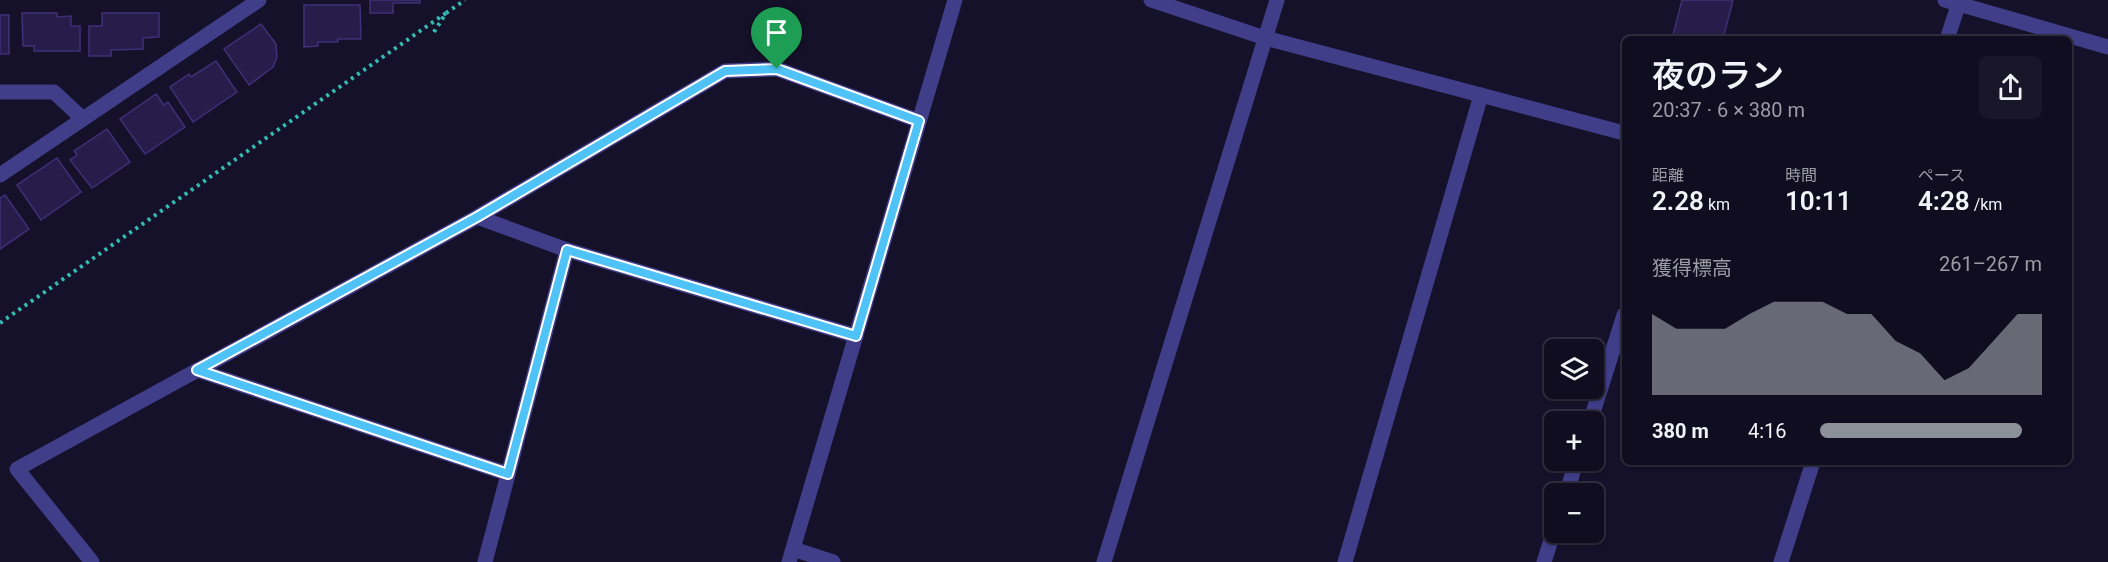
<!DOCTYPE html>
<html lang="ja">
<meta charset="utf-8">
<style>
:root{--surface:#100d20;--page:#191629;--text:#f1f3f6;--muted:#9c9ca5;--line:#302d3e;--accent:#8c9099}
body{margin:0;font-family:Roboto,"Noto Sans JP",sans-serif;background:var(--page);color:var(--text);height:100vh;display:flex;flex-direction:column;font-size:22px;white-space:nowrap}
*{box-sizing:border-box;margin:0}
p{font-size:20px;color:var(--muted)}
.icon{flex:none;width:33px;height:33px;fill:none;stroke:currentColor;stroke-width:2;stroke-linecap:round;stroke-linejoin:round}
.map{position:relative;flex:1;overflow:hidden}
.sheet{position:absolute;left:1622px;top:36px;width:450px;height:429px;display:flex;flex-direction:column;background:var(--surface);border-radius:9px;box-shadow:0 2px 4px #0004,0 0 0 2px var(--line)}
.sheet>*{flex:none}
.fabs{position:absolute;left:1544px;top:339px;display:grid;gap:12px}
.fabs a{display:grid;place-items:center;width:60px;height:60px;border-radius:9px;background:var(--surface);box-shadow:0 2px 4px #0004,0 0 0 2px var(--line);font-size:30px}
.pin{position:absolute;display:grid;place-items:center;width:51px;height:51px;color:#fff;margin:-62px -26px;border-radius:50% 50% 50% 0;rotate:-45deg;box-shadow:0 0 6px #0007}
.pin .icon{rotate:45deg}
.round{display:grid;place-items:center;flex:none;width:63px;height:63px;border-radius:9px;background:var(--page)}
.headline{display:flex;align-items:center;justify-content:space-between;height:102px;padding:0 30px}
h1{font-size:33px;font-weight:600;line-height:45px}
.metrics{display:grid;grid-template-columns:repeat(3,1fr);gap:9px;height:102px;padding:6px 30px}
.metrics div{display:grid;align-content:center}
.metrics b{font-size:26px;font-weight:600}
.metrics small{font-size:16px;font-weight:400}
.metrics p{font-size:16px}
.chart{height:168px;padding:12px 30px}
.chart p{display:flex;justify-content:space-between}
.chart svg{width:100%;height:108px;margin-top:6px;fill:var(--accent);opacity:.7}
ul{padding:0 30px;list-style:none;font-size:20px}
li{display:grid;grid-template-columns:96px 72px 1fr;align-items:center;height:45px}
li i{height:15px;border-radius:8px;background:var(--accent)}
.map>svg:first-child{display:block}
</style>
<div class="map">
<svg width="2108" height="562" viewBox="0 0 2108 562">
<rect width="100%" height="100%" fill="#15112a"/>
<g fill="#271d4b" stroke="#3e3077" stroke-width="1.5">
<path d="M370,0H420V3H393V13H370Z"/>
<path d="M1682,0H1733L1723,39H1672Z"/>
<path d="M304,5H360L361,39H338V42H318V46L304,47Z"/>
<path d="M22,13H57V17L71,16V26H80V51H34V46H23Z"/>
<path d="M102,13H159V37L143,38V49L111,50V56H89V26H102Z"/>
<rect x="0" y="15" width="9" height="39"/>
<path d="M261,24L276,44L277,57L273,67L249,85L224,49Z"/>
<path d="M216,61L237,92L193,122L170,87L189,74L191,77Z"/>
<path d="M156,94L164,105L168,102L185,127L145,154L120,119Z"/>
<path d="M107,129L130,162L92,188L70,160L77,155L74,151Z"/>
<path d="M57,158L81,192L41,220L17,185Z"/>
<path d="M5,195L29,229L0,249V198Z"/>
</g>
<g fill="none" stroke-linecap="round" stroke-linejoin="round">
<g stroke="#32bcb3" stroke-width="4" stroke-dasharray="3 4.5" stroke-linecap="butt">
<path d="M434,32L446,13L465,0"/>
<path d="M0,323L446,13"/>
</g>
<g stroke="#403d89" stroke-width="15">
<path d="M1151,0L1265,38L1624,133"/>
<path d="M1945,0L2108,47"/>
<path d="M1947,39L1960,0"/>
<path d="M0,92H54L83,119"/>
<path d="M0,175L259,0"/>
<path d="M477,217L567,250L856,336"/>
<path d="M197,370L508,474"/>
<path d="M1590,422L1624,315"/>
<path d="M1566,494L1577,460"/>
<path d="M793,549L833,562"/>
<path d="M92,562L17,469L477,217L725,71L777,69L919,121"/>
<path d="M485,562L567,250"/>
<path d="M789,562L955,0"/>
<path d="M1104,562L1277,0"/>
<path d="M1345,562L1481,95"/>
<path d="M1544,562L1554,531"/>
<path d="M1781,562L1813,462"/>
</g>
</g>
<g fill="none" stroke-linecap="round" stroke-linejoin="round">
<defs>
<path id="route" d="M777,69L919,121L856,336L567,250L508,474L197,370L477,217L725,71Z"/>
</defs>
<use href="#route" stroke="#fff" stroke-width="12"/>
<use href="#route" stroke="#4fc3f7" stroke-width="8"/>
</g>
</svg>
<div class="fabs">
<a><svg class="icon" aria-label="layers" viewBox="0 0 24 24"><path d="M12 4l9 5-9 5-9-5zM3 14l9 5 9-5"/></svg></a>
<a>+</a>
<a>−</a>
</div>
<div class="pin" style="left:777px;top:69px;background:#1e9e55"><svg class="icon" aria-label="arrive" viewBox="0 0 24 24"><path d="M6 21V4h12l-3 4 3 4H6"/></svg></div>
<section class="sheet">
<div class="headline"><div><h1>夜のラン</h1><p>20:37 · 6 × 380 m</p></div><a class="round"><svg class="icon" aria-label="share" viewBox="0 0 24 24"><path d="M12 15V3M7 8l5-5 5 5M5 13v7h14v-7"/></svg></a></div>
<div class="metrics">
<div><p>距離</p><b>2.28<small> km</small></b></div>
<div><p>時間</p><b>10:11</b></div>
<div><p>ペース</p><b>4:28<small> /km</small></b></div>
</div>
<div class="chart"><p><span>獲得標高</span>261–267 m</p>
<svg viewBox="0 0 160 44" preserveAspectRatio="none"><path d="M0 44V11L10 17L20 17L30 17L40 11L50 6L60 6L70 6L80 11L90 11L100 22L110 27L120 38L130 33L140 22L150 11L160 11V44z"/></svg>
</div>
<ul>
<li><b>380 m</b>4:16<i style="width:91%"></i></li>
</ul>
</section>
</div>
